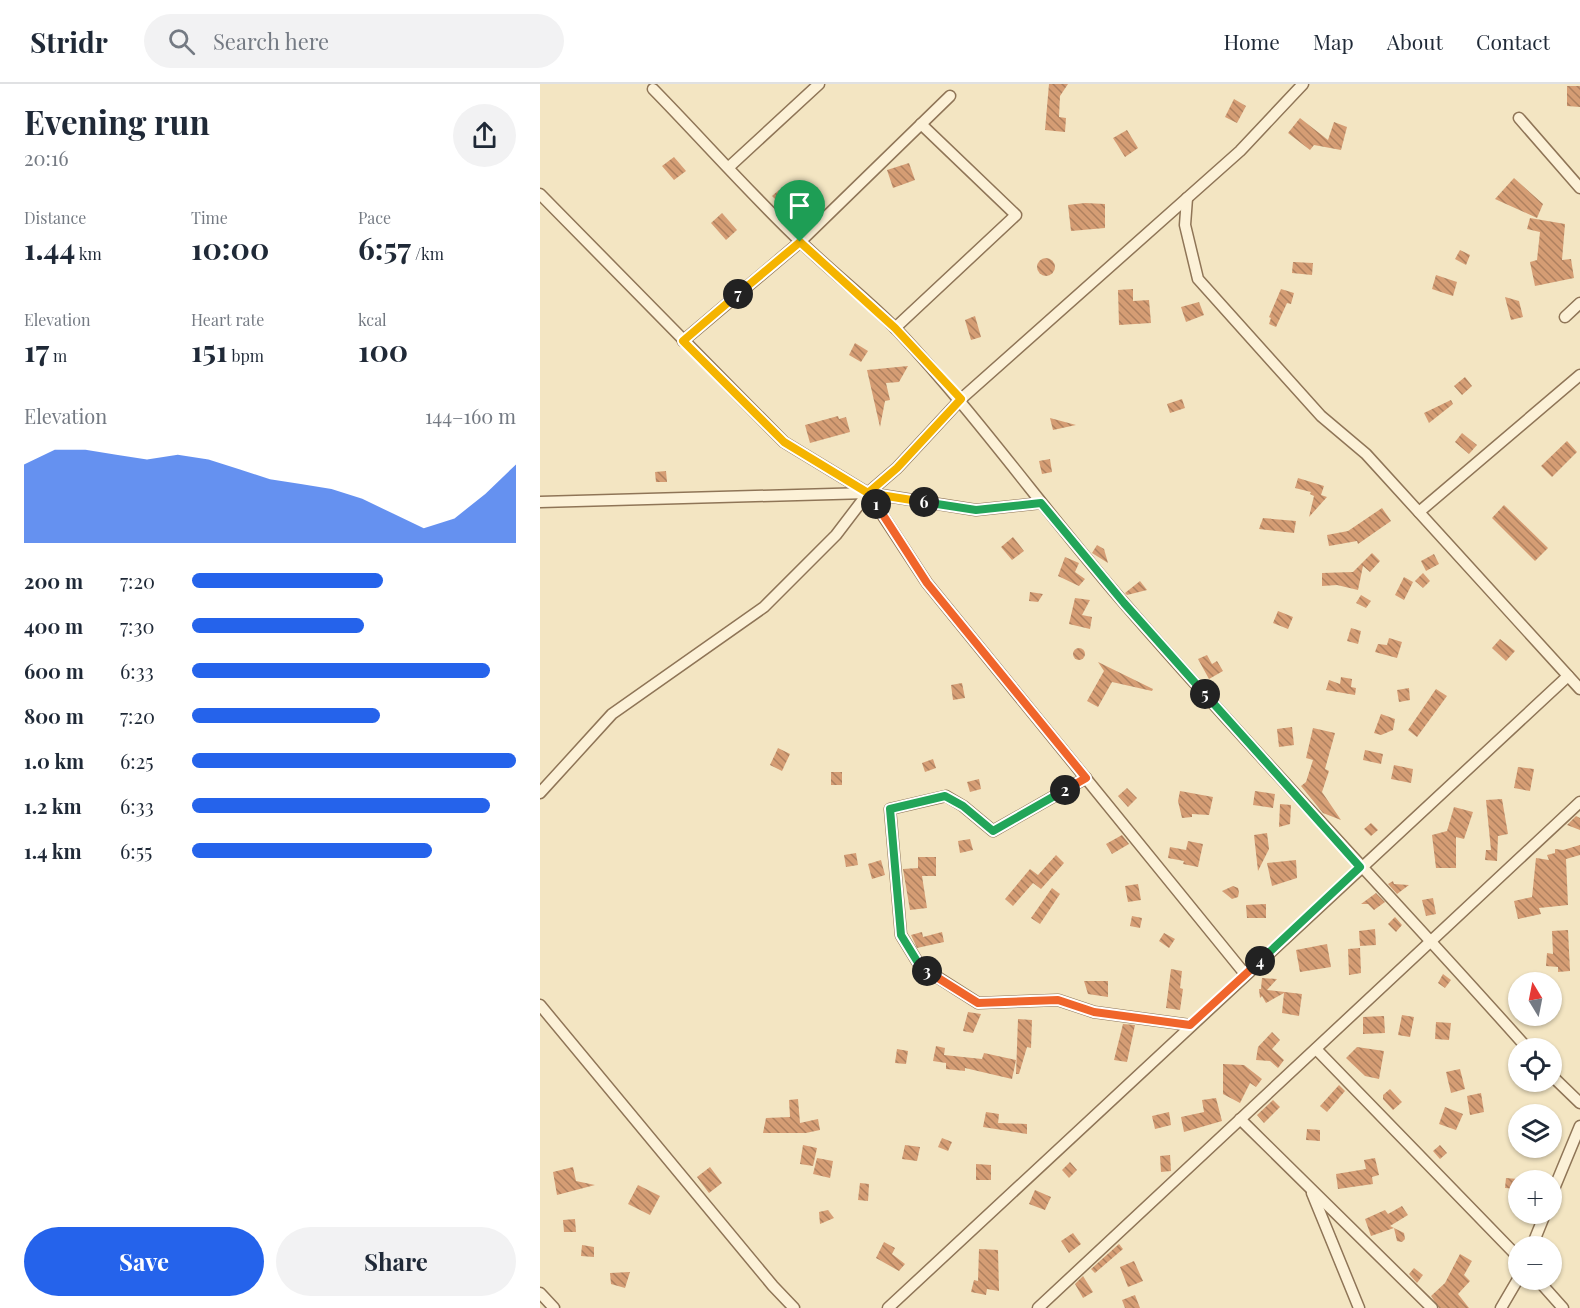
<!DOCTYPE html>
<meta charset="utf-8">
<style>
:root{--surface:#fff;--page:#f2f2f3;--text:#1f2937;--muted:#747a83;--line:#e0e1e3;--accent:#2563eb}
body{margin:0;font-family:"Playfair Display",serif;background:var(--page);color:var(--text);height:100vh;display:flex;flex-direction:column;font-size:22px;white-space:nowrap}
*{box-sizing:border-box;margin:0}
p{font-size:20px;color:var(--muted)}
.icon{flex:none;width:33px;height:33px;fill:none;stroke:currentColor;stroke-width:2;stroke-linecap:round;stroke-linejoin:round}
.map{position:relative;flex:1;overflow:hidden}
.sheet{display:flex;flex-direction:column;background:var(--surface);width:540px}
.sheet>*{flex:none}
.needle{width:39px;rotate:350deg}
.tools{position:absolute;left:968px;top:888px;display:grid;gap:12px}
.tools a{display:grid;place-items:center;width:54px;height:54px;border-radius:50%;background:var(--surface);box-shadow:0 2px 4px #0004;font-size:30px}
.pin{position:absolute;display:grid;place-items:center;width:51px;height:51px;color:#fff;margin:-62px -26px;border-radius:50% 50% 50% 0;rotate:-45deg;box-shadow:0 0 6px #0007}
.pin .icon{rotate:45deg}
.km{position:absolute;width:30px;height:30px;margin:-15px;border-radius:50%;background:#222;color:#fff;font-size:16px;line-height:30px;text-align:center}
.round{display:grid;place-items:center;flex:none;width:63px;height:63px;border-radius:32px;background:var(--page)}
.overview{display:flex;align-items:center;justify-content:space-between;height:102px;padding:0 24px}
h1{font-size:33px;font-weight:700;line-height:45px}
.figures{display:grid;grid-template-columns:repeat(3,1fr);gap:9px;height:102px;padding:6px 24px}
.figures div{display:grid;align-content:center}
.figures b{font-size:30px;font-weight:700}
.figures small{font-size:16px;font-weight:400}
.figures p{font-size:16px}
.chart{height:168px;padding:12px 24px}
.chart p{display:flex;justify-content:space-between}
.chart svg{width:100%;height:108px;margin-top:6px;fill:var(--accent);opacity:.7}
.action{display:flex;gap:12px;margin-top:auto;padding:12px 24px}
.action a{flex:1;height:69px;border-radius:36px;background:var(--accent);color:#fff;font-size:24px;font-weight:700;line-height:69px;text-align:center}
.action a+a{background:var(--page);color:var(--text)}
ul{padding:0 24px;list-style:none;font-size:20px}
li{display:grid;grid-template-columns:96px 72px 1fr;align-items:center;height:45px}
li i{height:15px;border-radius:8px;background:var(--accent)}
header{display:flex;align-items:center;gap:36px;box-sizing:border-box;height:84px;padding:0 30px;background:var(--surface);border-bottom:2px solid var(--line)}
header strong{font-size:28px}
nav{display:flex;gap:33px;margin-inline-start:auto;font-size:21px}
.search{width:420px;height:54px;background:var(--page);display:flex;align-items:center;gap:15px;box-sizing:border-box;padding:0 21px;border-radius:33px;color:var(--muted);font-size:22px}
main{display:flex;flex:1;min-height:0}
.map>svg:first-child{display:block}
</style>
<header>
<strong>Stridr</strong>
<div class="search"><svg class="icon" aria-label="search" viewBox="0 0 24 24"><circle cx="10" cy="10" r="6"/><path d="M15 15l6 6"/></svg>Search here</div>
<nav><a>Home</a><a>Map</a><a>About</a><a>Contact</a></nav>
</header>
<main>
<section class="sheet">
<div class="overview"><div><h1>Evening run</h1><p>20:16</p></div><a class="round"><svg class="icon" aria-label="share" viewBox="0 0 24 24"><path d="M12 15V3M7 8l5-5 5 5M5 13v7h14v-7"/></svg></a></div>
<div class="figures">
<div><p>Distance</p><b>1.44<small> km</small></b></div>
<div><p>Time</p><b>10:00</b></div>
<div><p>Pace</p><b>6:57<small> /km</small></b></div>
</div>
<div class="figures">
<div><p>Elevation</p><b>17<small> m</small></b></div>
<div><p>Heart rate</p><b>151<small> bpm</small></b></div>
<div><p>kcal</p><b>100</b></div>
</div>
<div class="chart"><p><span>Elevation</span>144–160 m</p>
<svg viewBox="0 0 160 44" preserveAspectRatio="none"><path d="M0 44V12L10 6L20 6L30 8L40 10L50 8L60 10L70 14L80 18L90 20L100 22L110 26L120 32L130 38L140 34L150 24L160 12V44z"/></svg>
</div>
<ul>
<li><b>200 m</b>7:20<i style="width:59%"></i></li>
<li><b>400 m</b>7:30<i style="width:53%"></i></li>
<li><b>600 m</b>6:33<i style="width:92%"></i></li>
<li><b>800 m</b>7:20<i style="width:58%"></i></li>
<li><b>1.0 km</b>6:25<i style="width:100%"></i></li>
<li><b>1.2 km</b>6:33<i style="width:92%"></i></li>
<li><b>1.4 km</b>6:55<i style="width:74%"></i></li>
</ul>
<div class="action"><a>Save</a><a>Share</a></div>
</section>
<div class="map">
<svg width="1040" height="1224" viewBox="0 0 1040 1224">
<defs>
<pattern id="building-back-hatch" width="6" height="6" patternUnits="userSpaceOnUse" patternTransform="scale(1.5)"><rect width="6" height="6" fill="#d59d74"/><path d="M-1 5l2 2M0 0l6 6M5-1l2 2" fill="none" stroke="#ae805f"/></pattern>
</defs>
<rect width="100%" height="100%" fill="#f3e5c2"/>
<g fill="url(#building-back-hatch)">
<path d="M509,0H528L520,12L519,33L526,34L525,48L505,46Z"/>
<path d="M1027,2H1040V23L1027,22Z"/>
<path d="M694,15L706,22L697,39L685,33Z"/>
<path d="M760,34L788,56L794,38L807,43L801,66L774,61L770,66L748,49Z"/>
<path d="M587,46L598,64L585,73L573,54Z"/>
<path d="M134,73L146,87L134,96L122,82Z"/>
<path d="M369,79L375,96L353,104L347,86Z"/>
<path d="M974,94L1003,120L997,134L955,115Z"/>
<path d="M239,106L246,113L239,119L232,112Z"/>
<path d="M545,119L565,120V144L531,147L528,121Z"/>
<path d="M182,129L197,146L186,156L171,139Z"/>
<path d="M990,134L1025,140L1022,176L1031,175L1034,194L995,202L990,178L997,176L1000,148L987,145Z"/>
<path d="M920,166L930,171L926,181L915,175Z"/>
<circle cx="506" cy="183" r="9"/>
<path d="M753,178L773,179L772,191L752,189Z"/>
<path d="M896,191L917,198L913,212L892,205Z"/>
<path d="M593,205V217L609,216L611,239L579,241L578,206Z"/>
<path d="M741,205L754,209L751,220L747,219L736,243L729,240L731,234L729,233Z"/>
<path d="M965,213L979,217L983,233L971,236Z"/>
<path d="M659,218L664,231L646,238L641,223Z"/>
<path d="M435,232L441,253L431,256L425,236Z"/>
<path d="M315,259L328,267L321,278L309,271Z"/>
<path d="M368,282L359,298L346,299L350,316L345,317L340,343L327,286Z"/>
<path d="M925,293L932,302L922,311L914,302Z"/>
<path d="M642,315L645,324L630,329L627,320Z"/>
<path d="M911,316L913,320L889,339L884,329Z"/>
<path d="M298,332L299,335L306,333L310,348L270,359L265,341Z"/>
<path d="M510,334L536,341L513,346Z"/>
<path d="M922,349L937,361L929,370L915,358Z"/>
<path d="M1027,357L1037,368L1012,393L1001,382Z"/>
<path d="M510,375L512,388L502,390L499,377Z"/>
<path d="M126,387L127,398H116L115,388Z"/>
<path d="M758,394L784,402L781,411L787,413L769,433L774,412L770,410L771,408L755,404Z"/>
<path d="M964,421L1008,464L995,477L952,434Z"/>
<path d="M842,424L851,437L818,460L817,457L789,462L787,451L808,447Z"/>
<path d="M723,434L756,437L754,449L719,445Z"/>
<path d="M473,453L484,467L472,476L461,463Z"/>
<path d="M557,461L564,465L568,479L552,469Z"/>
<path d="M832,469L840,477L830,488L823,482L818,506L797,501L782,502V489L813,488Z"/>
<path d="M894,470L899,480L886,487L881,477Z"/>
<path d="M525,473L539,479L535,488L545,495L539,502L518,492Z"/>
<path d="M883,489L890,497L883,504L875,497Z"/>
<path d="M864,493L873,498L864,516L855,511Z"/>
<path d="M600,497L607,506L587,511L585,509Z"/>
<path d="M490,508L503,510L498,518L489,517Z"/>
<path d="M821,511L831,517L826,524L816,519Z"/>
<path d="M535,514L550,516L542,531L552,533L550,545L529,540Z"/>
<path d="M738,527L753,533L748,545L733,539Z"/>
<path d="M811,544L821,547L818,560L807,557Z"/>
<path d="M849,554L862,558L857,574L835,568L838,560L847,561Z"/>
<path d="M960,555L975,567L966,577L952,564Z"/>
<circle cx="539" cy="570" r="6"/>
<path d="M667,571L672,580L677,577L683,587L669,595L658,575Z"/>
<path d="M558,578L613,605L612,607L572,598L558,623L547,617L564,587Z"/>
<path d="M801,593L812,595L811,603L816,604L815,611L786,606L789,596L800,600Z"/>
<path d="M422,599L425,614L413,616L411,601Z"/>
<path d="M869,604L870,616L859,618L857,606Z"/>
<path d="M896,605L907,612L877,653L868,646Z"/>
<path d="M841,630L855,635L853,646L841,651L834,649Z"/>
<path d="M752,643L754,661L739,663L737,645Z"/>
<path d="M773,644L795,649L785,685L789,687L782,708L801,736L783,729L761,702L766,698L773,676L766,674Z"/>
<path d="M238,664L250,670L242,687L230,681Z"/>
<path d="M825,666L843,670L841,680L823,676Z"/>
<path d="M393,675L396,684L385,688L382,679Z"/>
<path d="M854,681L873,685L871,699L851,695Z"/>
<path d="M978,683L994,685L990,707L974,704Z"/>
<rect x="291" y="688" width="11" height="13"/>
<path d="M439,695L441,705L430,708L427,698Z"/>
<path d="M587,704L597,714L588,723L578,712Z"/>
<path d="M640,707L673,713L669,731L652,730V733L642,734L638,717Z"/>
<path d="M715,707L735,710L733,724L713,721Z"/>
<path d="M962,715L968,750L958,752L957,777L945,776L946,766H951L946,716Z"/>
<path d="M740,720L751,721L750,740L739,743Z"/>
<path d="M914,723L933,728L924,755L916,753V784H896L892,751L907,747Z"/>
<path d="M1036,732L1040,734V746L1027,741Z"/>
<path d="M831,739L838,746L831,752L824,745Z"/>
<path d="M727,749L729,765L718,787L714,751Z"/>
<path d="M582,751L589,760L572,770L566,760Z"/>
<path d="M430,755L433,766L420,769L418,757Z"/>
<path d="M648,757L663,760L658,783L643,780L644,777L628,774L630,763L646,766Z"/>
<path d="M1040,761V771L1026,775L1028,821L999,824L1001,830L978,835L974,817L992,813L996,774L1009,776L1007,771L1015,769V765L1023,766Z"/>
<path d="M316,769L318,781L306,783L304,771Z"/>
<path d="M516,771L524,779L501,805L493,799L473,822L465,815L490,785L498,791Z"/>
<path d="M378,773H396V792H382L387,824L370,826L363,785L378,784Z"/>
<path d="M341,776L345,791L332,795L328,780Z"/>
<path d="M756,776L757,794L732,802L727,779Z"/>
<path d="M853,797L854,800L869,801L857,810L848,800Z"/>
<path d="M598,800L601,816L588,818L585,802Z"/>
<path d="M693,802L698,804L699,808L698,813L692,815L682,807Z"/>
<path d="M512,804L520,810L500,840L491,834Z"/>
<path d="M836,809L845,818L834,826L828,820H821Z"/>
<path d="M893,814L896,830L886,832L882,816Z"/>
<path d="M726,820V834H707L706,821Z"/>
<path d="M592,832L602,834L600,844L590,842Z"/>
<path d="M855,833L862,841L856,848L848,840Z"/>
<path d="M835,845L836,861L820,862L819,847Z"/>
<path d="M1028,846L1030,887L1018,888V883L1006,882L1007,869L1013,870L1012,847Z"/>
<path d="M382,848L383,853L402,848L404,858L377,864L371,851Z"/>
<path d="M624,849L635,855L629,864L619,857Z"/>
<path d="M787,860L791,883L760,888L756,866Z"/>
<path d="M820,864L821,889L809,891L808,865Z"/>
<path d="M631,885L642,887L640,904L643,905L640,926L626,924Z"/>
<path d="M903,890L911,896L905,904L898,899Z"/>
<path d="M722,894L737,895L727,906L762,910L759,932L742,929L744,909L726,919L722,912L720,914L719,905H721Z"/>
<path d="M544,897H568V913L548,910Z"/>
<path d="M428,928L441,930L433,949L423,947Z"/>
<path d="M862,931L874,933L870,953L858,951Z"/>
<path d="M844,932L845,949L823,950V933Z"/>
<path d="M478,935L492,936L491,964L487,963L479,990H476Z"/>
<path d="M896,938L911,939L909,956L895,955Z"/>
<path d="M583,940L595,941L587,978L574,976Z"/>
<path d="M732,948L740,956L732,965L744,976L738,984L730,977L716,976L718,963Z"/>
<path d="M396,962L405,964L404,971L442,975L444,969L476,976L472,995L425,984V987L406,985V979L393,977Z"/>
<path d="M817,963L844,967L839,995L825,992L806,974Z"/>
<path d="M357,965L368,967L366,980L355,979Z"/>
<path d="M683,980L704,981L722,995L716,1003L710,999L700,1019L683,1010Z"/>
<path d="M920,985L925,1005L911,1009L906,988Z"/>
<path d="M799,1001L805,1007L787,1028L780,1022Z"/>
<path d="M850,1005L862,1018L853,1026L843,1015V1011Z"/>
<path d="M941,1009L944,1028L930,1031L927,1012Z"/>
<path d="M676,1014L682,1037L644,1048L641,1033L664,1028L662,1016Z"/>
<path d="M258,1015L260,1039L278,1035L280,1046L266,1049H223L226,1034L250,1033L249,1016Z"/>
<path d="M733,1016L740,1023L724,1039L717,1031Z"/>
<path d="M905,1023L923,1030L916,1046L899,1040Z"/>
<path d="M446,1028L459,1030L458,1039L487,1040V1050L443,1043Z"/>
<path d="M629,1028L631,1041L615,1045L612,1032Z"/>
<path d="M767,1045L780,1046V1057L766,1056Z"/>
<path d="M402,1054L412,1058L408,1067L398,1063Z"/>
<path d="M263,1061L277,1064L273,1082L260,1080Z"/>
<path d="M365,1061L380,1063L377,1077L362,1075Z"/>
<path d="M900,1061L907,1069L900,1075L893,1067Z"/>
<path d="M630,1071L631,1087L621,1088L620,1072Z"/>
<path d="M277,1074L293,1077L290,1094L273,1090Z"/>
<path d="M835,1074L839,1091L832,1093L833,1100L798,1105L796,1090L826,1085L824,1076Z"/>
<path d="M530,1078L537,1086L529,1094L522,1086Z"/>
<path d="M436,1080L451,1081V1096H436Z"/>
<path d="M33,1083L36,1097L55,1101L17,1111L13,1088Z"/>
<path d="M170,1083L182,1099L169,1109L157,1093Z"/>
<path d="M966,1094L978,1095L977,1105L965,1104Z"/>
<path d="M320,1099L329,1100L328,1117L318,1116Z"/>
<path d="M98,1101L120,1112L110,1131L88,1120Z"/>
<path d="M495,1106L511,1113L505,1126L489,1120Z"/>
<path d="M862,1122L868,1131L850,1142L854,1144L831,1152L825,1135L845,1126L848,1130Z"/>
<path d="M288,1126L294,1134L280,1140L279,1128Z"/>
<path d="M35,1135L36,1148H24L23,1136Z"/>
<path d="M854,1144L864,1149L865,1155L862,1158L857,1157Z"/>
<path d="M533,1149L541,1160L529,1169L521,1157Z"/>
<path d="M344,1158L355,1164L352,1170L365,1180L359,1187L336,1174Z"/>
<path d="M579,1160L583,1165L555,1189L551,1185Z"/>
<path d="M42,1161L54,1163V1173L41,1172Z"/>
<path d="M439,1165L458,1166L459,1207L447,1205L446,1211L431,1208L434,1196L438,1197Z"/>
<path d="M920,1170L932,1177L924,1191L930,1197L918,1210L929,1224H899L891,1212L905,1199Z"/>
<path d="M594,1177L603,1197L588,1203L580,1183Z"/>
<path d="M874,1184L883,1191L877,1199L869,1190Z"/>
<path d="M90,1188L85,1204L71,1200L70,1189Z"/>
<path d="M543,1192L553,1208L543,1214L535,1200Z"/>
<path d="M595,1211L600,1224H585L582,1216Z"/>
</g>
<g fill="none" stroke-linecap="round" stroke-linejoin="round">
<defs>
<g id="minor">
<path d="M113,5C163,56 211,111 263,160C294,190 329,217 359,248C439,334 507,430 584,519C715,671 855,815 987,964"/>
<path d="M979,34L1040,104"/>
<path d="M189,83L279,0"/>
<path d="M0,110L244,358L328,409L387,499L705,890"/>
<path d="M647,114L645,141L658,195L781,332L826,370L1040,605"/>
<path d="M1025,233L1040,219"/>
<path d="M355,244L476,131L381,40"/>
<path d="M143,257L260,158L410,12"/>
<path d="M0,418L328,409L436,426L501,419"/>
<path d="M879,428L1040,291"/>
<path d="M546,694L453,747L423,722L406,712L350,725L361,851L380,882L438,919L518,916L554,928L650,941"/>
<path d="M0,709L72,630L224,523L296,451L328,409L357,384L421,315L700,67L763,0"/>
<path d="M0,921L233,1202L254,1224"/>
<path d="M776,965L978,1173"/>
<path d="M1011,991L1040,1019"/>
<path d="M700,1035L892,1224"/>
<path d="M772,1109L819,1224"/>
<path d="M1011,1112L1040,1042"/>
<path d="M992,1162L1005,1130"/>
<path d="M998,1196L1023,1224"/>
<path d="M0,1209L14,1224"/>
<path d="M348,1224L1028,592"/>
<path d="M498,1224L1040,718"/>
<path d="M961,1224L978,1195"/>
</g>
</defs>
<use href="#minor" stroke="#8f7557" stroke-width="13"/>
<use href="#minor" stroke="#fcf1d7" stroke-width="10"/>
</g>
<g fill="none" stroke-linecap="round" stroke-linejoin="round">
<defs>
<path id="split-1" d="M260,158L355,244L421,315L357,384L328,409L336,420"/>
<path id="split-2" d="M336,420L387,499L546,694L525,706"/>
<path id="split-3" d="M387,887L380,882L361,851L350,725L405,712L423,722L453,747L525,706"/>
<path id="split-4" d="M387,887L438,919L518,916L554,928L650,941L720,877"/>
<path id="split-5" d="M665,610L820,783L720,877"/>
<path id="split-6" d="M384,418L436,426L501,419L584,519L665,610"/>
<path id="split-7" d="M198,210L143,257L244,358L328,409L384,418"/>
<path id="split-8" d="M198,210L260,158"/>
</defs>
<use href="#split-1" stroke="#fff" stroke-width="12"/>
<use href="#split-2" stroke="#fff" stroke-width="12"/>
<use href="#split-3" stroke="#fff" stroke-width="12"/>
<use href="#split-4" stroke="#fff" stroke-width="12"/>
<use href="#split-5" stroke="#fff" stroke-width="12"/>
<use href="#split-6" stroke="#fff" stroke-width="12"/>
<use href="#split-7" stroke="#fff" stroke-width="12"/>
<use href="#split-8" stroke="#fff" stroke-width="12"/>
<use href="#split-1" stroke="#f5b400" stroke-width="8"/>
<use href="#split-2" stroke="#f0652b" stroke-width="8"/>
<use href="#split-3" stroke="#22a559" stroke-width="8"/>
<use href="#split-4" stroke="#f0652b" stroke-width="8"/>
<use href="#split-5" stroke="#22a559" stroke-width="8"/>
<use href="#split-6" stroke="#22a559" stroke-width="8"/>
<use href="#split-7" stroke="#f5b400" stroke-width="8"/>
<use href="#split-8" stroke="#f5b400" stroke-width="8"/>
</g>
</svg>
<div class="tools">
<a><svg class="needle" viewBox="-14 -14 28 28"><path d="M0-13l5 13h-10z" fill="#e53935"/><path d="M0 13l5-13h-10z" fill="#747a83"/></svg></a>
<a><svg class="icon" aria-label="locate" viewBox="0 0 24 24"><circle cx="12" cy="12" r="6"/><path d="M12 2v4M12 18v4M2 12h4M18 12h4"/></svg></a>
<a><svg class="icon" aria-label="layers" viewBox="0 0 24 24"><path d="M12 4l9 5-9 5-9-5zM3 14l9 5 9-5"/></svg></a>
<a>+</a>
<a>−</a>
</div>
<div class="pin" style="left:260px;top:158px;background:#1e9e55"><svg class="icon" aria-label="arrive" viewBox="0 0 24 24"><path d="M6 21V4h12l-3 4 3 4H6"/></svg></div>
<b class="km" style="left:336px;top:420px">1</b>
<b class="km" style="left:525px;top:706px">2</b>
<b class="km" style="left:387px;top:887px">3</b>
<b class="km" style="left:720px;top:877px">4</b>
<b class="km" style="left:665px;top:610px">5</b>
<b class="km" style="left:384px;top:418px">6</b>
<b class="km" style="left:198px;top:210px">7</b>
</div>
</main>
